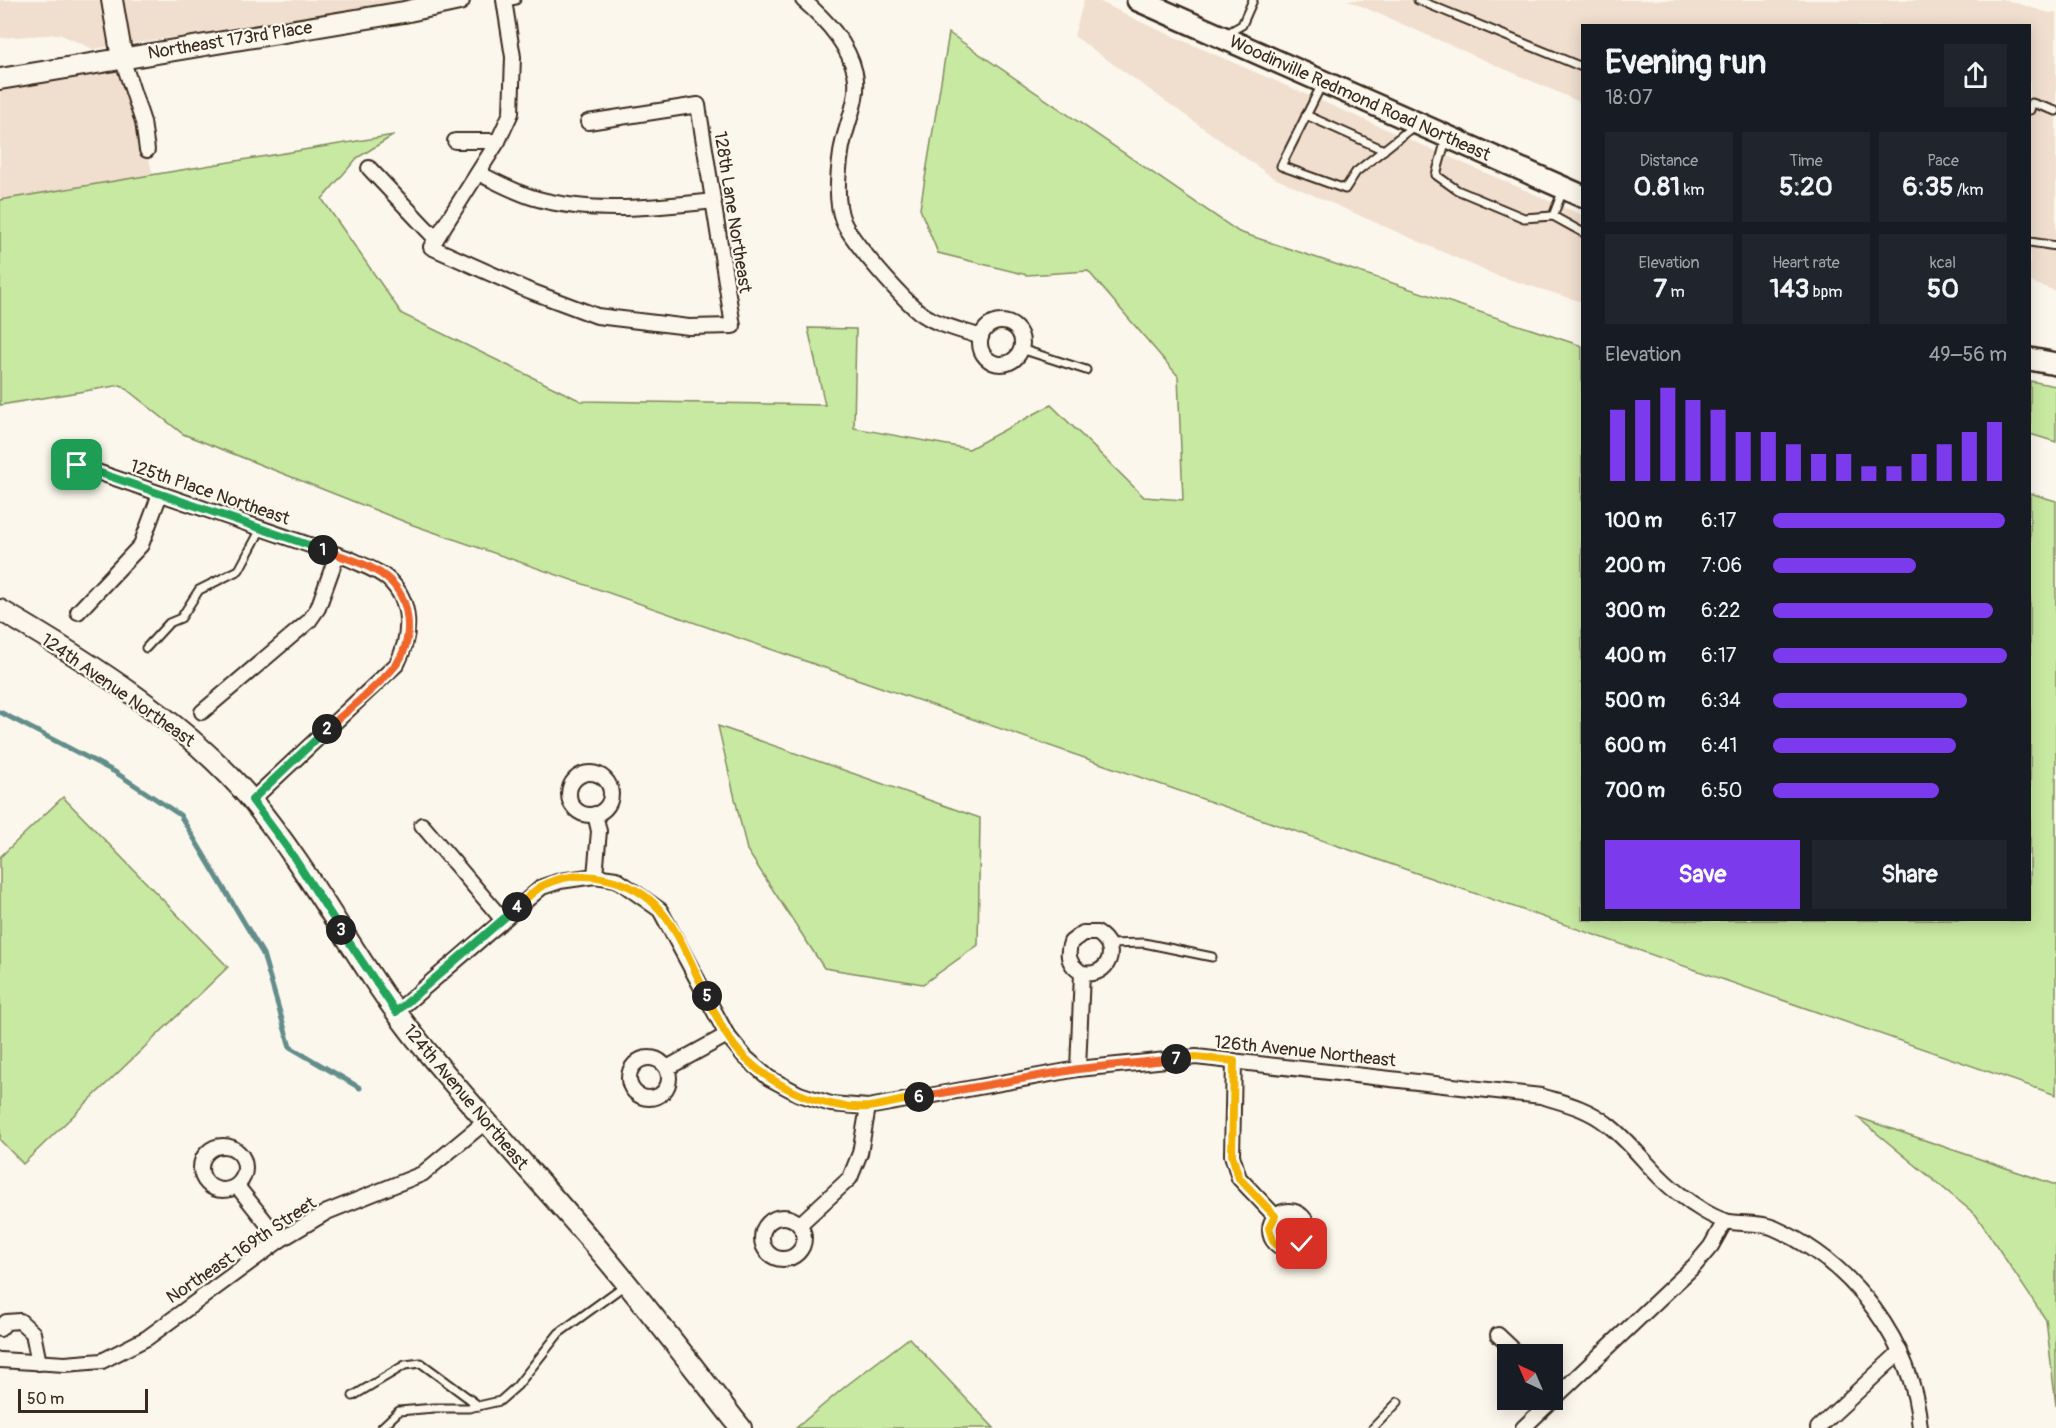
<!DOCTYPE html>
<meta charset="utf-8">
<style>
:root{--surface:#171b24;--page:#20242c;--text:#f1f3f6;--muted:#9ea1a6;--accent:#7c3aed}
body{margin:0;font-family:Pangolin,sans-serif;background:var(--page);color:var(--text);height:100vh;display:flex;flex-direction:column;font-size:22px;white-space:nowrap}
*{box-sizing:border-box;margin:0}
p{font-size:20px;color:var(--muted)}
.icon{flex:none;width:33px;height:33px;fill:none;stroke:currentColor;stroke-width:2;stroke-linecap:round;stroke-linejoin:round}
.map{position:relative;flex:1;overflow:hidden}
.details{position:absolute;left:1581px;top:24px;width:450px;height:897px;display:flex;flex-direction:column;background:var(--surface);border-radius:0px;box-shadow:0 3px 15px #0003}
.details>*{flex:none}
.needle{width:39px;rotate:316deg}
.tools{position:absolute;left:1497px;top:1344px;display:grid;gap:12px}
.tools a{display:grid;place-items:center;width:66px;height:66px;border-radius:0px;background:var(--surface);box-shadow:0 3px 15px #0003;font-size:30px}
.scale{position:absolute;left:18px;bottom:15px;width:130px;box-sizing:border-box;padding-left:6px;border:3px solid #3b2a1e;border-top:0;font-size:16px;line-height:21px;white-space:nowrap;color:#3b2a1e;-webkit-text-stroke:4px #fbf7ec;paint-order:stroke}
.pin{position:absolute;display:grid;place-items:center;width:51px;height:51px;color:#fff;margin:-26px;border-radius:12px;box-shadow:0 3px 9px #0006}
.km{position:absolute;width:30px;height:30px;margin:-15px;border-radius:50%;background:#222;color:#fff;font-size:16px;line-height:30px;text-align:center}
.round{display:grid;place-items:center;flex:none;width:63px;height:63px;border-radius:0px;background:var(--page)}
.head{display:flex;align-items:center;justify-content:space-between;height:102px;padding:0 24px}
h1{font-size:33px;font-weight:700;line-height:45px}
.figures{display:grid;grid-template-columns:repeat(3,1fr);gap:9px;height:102px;padding:6px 24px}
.figures div{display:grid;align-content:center;border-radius:0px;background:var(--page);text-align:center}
.figures b{font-size:26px;font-weight:700}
.figures small{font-size:16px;font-weight:400}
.figures p{font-size:16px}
.chart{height:168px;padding:12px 24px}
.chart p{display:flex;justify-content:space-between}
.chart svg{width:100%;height:108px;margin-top:6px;stroke:var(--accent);stroke-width:6}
.cta{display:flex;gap:12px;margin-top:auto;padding:12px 24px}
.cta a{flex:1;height:69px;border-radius:0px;background:var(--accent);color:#fff;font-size:24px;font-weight:700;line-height:69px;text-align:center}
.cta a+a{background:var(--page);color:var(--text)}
ul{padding:0 24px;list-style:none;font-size:20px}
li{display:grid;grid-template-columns:96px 72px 1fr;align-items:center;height:45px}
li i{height:15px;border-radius:8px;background:var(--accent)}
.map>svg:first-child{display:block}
</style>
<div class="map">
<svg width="2056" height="1428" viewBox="0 0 2056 1428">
<rect width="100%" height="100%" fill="#fbf7ec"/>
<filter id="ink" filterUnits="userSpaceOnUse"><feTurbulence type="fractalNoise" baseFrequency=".0167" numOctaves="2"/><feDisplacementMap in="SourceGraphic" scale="12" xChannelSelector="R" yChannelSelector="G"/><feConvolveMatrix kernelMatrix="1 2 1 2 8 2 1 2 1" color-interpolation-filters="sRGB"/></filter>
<g filter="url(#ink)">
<g fill="#f0dfcf">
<path d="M0,0H411L271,24L93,49L59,34L0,38Z"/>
<path d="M1084,0H1097L1143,23L1582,215V302L1495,275L1272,177L1074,36Z"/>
<path d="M1347,0H2006L2049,13L2056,12V291L2030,282V26H1582V103Z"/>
<path d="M122,58L153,175L0,200V79Z"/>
</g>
<g fill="#c8e9a1" stroke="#828a60" stroke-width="1.5">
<path d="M949,33L1239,232L1582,346V920H2030V493L2056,501V1095L413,525L183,434L121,385L0,405V200L394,135L357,158L322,199L402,314L581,401L825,405L808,328L856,329L854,428L969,449L1051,405L1144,497L1183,500L1178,376L1088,271L1027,275L938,253L920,209Z"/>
<path d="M2030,381L2056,386V442L2030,434Z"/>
<path d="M718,726L980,818L978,945L923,984L824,968L747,850Z"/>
<path d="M63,797L228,967L23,1164L0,1140V857Z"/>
<path d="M1857,1117L2056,1185V1406L2046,1320L1976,1215Z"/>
<path d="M909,1338L994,1428H796L847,1385Z"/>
</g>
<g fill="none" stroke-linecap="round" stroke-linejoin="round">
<path stroke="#638d8b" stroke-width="5" d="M0,712L115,772L180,815L263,954L290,1047L360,1088"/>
<defs>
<g id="lane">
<path d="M1418,0L1582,67"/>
<path d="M506,2L516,0"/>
<path d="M1226,34L1242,25L1253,0"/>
<path d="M1322,84L1281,166L1345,189L1356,172L1415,125"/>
<path d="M2030,110L2032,103L2056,111"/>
<path d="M1306,115L1384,150"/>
<path d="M1446,139L1436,175L1457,190L1524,218L1553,216L1582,232"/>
<path d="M1553,216L1563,190"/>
<path d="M2030,242L2056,246"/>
<path d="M1021,349L1086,370"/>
<path d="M146,648L169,623L181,618L199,590L239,570L261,529"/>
<path d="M1109,944L1144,943L1212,957"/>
<path d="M353,1396L405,1365L421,1363L479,1406"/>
<path d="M381,1428L399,1411L434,1408H469L500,1401L517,1386L559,1333L625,1285"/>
<path d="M1373,1428L1398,1402"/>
</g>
<g id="street">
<path d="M504,0L513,57L511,113L498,141L431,247L525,289L597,316L689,327L733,326L698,105L588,122"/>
<path d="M803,0C825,19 848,43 855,73C861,100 844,127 841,153C838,174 835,201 843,221C851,241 904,301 922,314C940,326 961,330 981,337"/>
<path d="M122,58L143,122L147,150"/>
<path d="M455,141H498"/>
<path d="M369,168L435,238"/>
<path d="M478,173C497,182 518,194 538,199C593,214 657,207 714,201"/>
<circle cx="1001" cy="343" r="21"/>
<path d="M77,465L350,559C362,565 378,570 388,579C413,602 411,636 397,664L252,800"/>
<path d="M78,612L141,545L160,494"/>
<path d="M202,712L309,621L318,608L337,555"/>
<circle cx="590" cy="794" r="21"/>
<path d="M595,814L599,831L595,876L616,879L660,910L727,1035L745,1057L769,1078L799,1094L831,1104L868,1107L1078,1069L1196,1057L1541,1096C1564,1103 1587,1108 1607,1124C1635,1145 1653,1176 1682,1196C1693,1205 1712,1217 1725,1221C1741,1225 1758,1221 1774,1228C1853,1263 1913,1342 1920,1428"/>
<path d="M422,825L502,919"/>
<path d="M396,1012L542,887L560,881L595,876"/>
<circle cx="649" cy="1078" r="20"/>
<path d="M1234,1061L1232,1155L1239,1178L1275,1216"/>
<path d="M667,1068L727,1035"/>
<path d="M1078,1069L1082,973C1109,978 1121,947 1097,933H1083L1071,942C1066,955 1069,965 1082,973"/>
<circle cx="223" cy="1168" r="22"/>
<path d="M237,1186L280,1240"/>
<circle cx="1289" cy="1230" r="19"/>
<circle cx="783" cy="1238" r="21"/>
<path d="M799,1225L850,1178L860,1153L868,1107"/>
<path d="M0,1329L6,1322L20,1321L33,1333L39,1363"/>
<path d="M1498,1335L1518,1354"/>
<path d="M0,1360L65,1364L102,1361L147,1338L280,1240L327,1212L422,1174L485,1122"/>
<path d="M1523,1428L1695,1265L1711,1246L1725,1221"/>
<path d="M1818,1428L1900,1352"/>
</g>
<g id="secondary">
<path d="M112,0L122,58"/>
<path d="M0,79L404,12L459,0"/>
<path d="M0,610C86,660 190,725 253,802C314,876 356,962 415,1037C476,1113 542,1183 605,1257C652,1313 696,1371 741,1428"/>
</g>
<g id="primary">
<path d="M1138,0L1582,196"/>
<path d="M2030,359L2056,364"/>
</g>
</defs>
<use href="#lane" stroke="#3b2a1e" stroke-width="11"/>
<use href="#street" stroke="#3b2a1e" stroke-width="18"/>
<use href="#secondary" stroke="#3b2a1e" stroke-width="24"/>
<use href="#primary" stroke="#3b2a1e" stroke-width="26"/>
<use href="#lane" stroke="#fbf7ec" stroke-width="7"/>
<use href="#street" stroke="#fbf7ec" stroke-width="14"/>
<use href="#secondary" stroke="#fbf7ec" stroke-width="20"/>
<use href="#primary" stroke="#fbf7ec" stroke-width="21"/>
</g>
</g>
<g fill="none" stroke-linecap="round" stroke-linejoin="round" filter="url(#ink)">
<defs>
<path id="split-1" d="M77,465L323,550"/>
<path id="split-2" d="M323,550C344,557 369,564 387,578C411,598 414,637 398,662C385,681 345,712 327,729"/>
<path id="split-3" d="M327,729L252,800L289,850L341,930"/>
<path id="split-4" d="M341,930L396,1012L517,907"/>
<path id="split-5" d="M517,907C525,900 533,891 542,886C581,866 633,878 661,911C681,935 693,969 707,996"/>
<path id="split-6" d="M707,996C713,1009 719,1022 726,1034C754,1079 815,1110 869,1107C885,1105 902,1100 919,1097"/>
<path id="split-7" d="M919,1097L1078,1069L1176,1059"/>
<path id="split-8" d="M1176,1059L1196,1057L1234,1061L1232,1155L1239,1178L1275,1216L1269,1228L1273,1241C1282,1251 1291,1252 1302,1244"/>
</defs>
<use href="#split-1" stroke="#fff" stroke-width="12"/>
<use href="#split-2" stroke="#fff" stroke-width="12"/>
<use href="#split-3" stroke="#fff" stroke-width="12"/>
<use href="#split-4" stroke="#fff" stroke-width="12"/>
<use href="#split-5" stroke="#fff" stroke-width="12"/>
<use href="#split-6" stroke="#fff" stroke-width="12"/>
<use href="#split-7" stroke="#fff" stroke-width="12"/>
<use href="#split-8" stroke="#fff" stroke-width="12"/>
<use href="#split-1" stroke="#22a559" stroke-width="8"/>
<use href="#split-2" stroke="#f0652b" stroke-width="8"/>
<use href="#split-3" stroke="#22a559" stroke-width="8"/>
<use href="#split-4" stroke="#22a559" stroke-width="8"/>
<use href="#split-5" stroke="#f5b400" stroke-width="8"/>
<use href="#split-6" stroke="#f5b400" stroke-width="8"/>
<use href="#split-7" stroke="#f0652b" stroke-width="8"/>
<use href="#split-8" stroke="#f5b400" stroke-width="8"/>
</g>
<g text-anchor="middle" stroke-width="4.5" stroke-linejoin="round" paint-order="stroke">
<g font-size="18" fill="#3b2a1e" stroke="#fbf7ec">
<text transform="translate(230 40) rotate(-9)" y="6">Northeast 173rd Place</text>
<text transform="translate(1360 98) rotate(24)" y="6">Woodinville Redmond Road Northeast</text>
<text transform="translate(733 212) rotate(81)" y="6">128th Lane Northeast</text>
<text transform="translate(210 492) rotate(19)" y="6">125th Place Northeast</text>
<text transform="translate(118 690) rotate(35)" y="6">124th Avenue Northeast</text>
<text transform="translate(1305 1051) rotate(6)" y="6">126th Avenue Northeast</text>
<text transform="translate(466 1097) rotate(50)" y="6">124th Avenue Northeast</text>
<text transform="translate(241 1250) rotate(-34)" y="6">Northeast 169th Street</text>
</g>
</g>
</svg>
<div class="tools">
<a><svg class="needle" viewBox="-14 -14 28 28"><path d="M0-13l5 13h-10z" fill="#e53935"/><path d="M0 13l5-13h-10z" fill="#9ea1a6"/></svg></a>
</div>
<div class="scale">50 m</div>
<div class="pin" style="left:77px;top:465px;background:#1e9e55"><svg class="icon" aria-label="arrive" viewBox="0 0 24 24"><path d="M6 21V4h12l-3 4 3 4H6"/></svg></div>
<div class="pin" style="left:1302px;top:1244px;background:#d93025"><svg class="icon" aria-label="check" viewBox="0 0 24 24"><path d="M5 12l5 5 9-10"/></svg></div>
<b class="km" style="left:323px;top:550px">1</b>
<b class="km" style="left:327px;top:729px">2</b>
<b class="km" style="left:341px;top:930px">3</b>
<b class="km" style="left:517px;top:907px">4</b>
<b class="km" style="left:707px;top:996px">5</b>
<b class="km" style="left:919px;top:1097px">6</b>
<b class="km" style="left:1176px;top:1059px">7</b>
<section class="details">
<div class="head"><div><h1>Evening run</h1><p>18:07</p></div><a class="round"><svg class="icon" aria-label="share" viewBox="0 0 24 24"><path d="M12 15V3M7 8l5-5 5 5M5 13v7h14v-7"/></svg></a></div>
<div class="figures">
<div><p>Distance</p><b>0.81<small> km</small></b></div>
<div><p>Time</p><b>5:20</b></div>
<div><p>Pace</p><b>6:35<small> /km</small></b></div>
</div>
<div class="figures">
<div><p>Elevation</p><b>7<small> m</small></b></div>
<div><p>Heart rate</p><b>143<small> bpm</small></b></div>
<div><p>kcal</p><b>50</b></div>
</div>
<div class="chart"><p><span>Elevation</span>49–56 m</p>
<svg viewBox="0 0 160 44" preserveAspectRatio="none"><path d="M5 44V15M15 44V11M25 44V6M35 44V11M45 44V15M55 44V24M65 44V24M75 44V29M85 44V33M95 44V33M105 44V38M115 44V38M125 44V33M135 44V29M145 44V24M155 44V20"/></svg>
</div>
<ul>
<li><b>100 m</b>6:17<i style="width:99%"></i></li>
<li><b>200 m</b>7:06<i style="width:61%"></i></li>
<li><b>300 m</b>6:22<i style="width:94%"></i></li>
<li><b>400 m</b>6:17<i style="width:100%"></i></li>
<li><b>500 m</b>6:34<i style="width:83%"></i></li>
<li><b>600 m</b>6:41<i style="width:78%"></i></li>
<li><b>700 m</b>6:50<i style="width:71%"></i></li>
</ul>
<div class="cta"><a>Save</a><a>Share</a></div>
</section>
</div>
